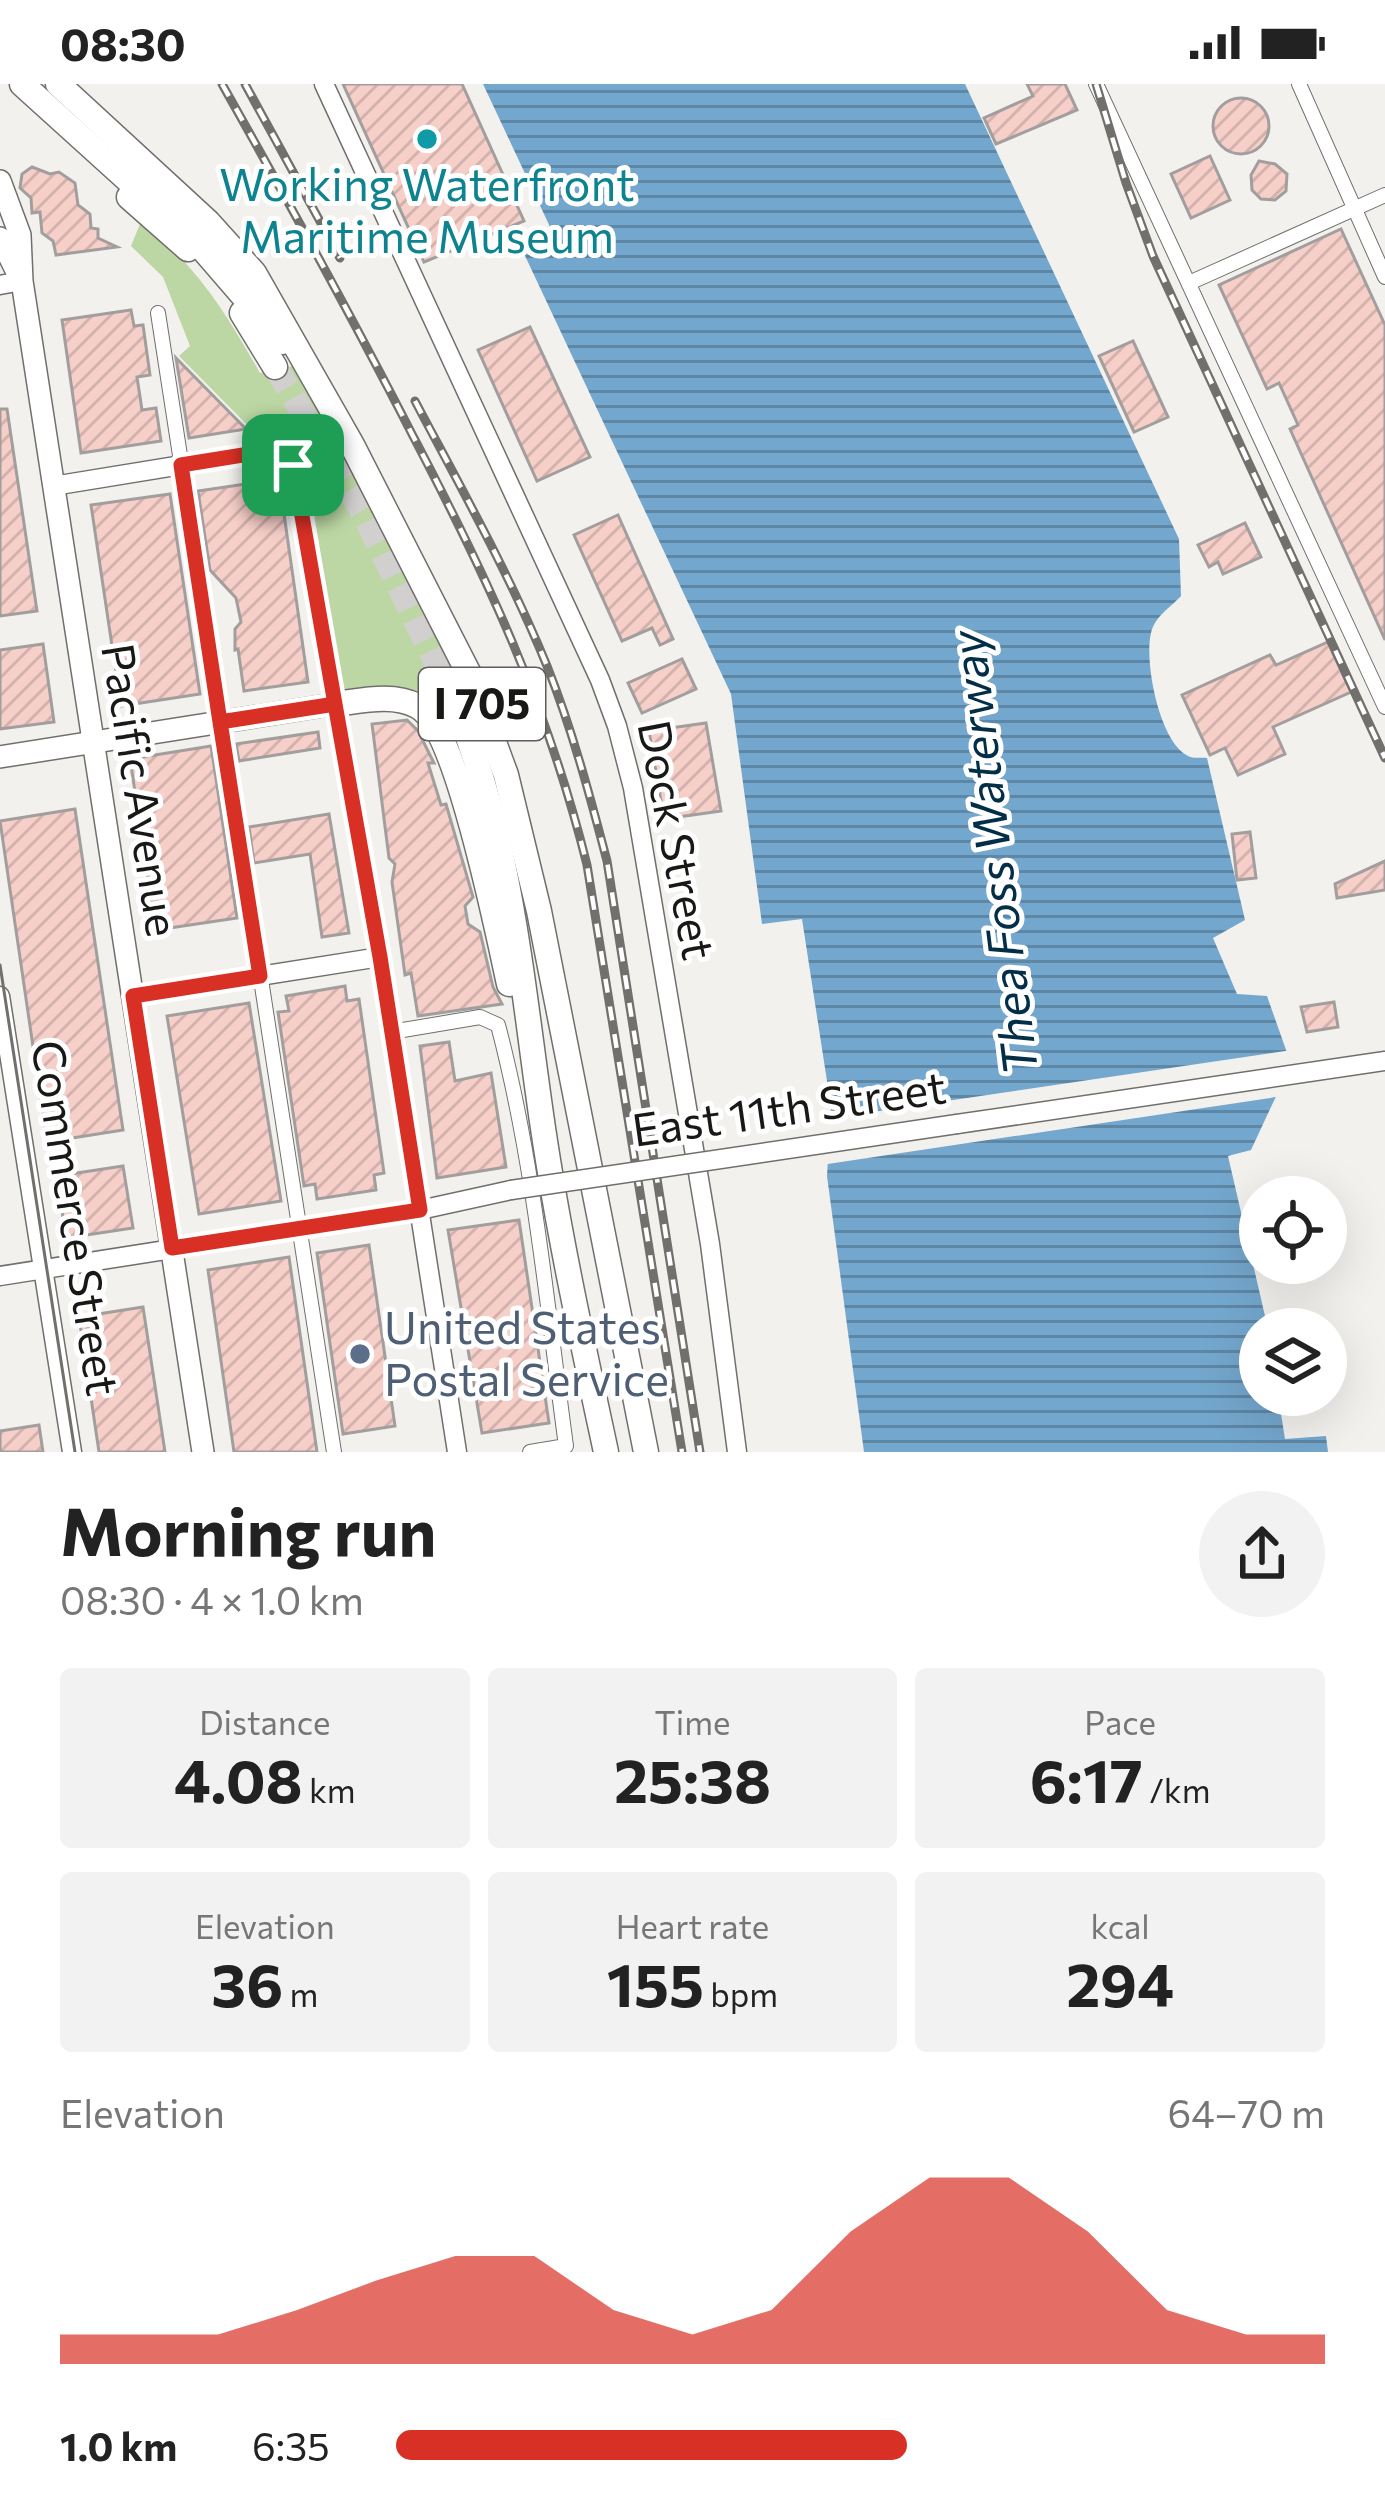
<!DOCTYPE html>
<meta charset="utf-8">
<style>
:root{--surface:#fff;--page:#f2f2f2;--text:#222;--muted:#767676;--accent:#d93025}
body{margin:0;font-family:Commissioner,sans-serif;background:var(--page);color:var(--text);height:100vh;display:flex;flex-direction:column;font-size:45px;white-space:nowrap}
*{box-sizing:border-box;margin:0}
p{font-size:39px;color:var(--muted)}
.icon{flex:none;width:66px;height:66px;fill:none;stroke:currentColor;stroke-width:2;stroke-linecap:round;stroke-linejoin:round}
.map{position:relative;height:1368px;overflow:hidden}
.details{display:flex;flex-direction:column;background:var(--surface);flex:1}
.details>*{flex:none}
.controls{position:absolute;left:1239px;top:1092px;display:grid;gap:24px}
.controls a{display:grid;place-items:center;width:108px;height:108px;border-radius:50%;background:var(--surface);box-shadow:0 12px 48px #0002;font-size:60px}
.pin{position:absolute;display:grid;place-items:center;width:102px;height:102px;color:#fff;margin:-51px;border-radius:24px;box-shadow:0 6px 18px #0006}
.round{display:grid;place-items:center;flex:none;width:126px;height:126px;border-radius:63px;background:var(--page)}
.head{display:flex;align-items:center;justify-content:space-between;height:204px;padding:0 60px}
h1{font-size:66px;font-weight:700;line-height:90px}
.figures{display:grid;grid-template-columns:repeat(3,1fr);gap:18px;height:204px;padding:12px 60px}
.figures div{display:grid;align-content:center;border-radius:12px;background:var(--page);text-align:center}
.figures b{font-size:60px;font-weight:700}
.figures small{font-size:33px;font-weight:400}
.figures p{font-size:33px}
.chart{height:336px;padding:24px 60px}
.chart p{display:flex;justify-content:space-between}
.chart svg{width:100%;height:216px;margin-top:12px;fill:var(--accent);opacity:.7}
ul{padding:0 60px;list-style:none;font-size:39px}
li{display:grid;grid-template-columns:192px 144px 1fr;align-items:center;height:90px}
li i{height:30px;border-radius:15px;background:var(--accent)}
.status{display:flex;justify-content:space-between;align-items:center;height:84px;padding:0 60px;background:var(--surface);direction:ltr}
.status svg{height:33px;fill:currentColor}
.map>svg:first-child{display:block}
</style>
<div class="status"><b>08:30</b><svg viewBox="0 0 49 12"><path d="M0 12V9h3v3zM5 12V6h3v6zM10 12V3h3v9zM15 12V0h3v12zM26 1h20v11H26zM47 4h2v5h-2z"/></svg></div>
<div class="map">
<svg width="1385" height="1368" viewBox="0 0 1385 1368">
<defs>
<pattern id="water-rules" width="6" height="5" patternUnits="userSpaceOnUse" patternTransform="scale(3)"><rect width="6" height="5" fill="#74a7cd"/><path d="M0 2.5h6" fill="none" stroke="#5e87a5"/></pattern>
<pattern id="building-hatch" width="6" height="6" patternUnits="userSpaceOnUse" patternTransform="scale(3)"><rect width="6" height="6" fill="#f7cfc9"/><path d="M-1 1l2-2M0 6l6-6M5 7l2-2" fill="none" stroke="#d3b1ac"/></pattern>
</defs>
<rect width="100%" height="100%" fill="#f3f1ee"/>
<path fill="#bcd7a4" d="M140,140C195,176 228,233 260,289L293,282L328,339L459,593L433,616L401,603L341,606L305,371L291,358L260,354L179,272L190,262L163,193L131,162Z"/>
<path fill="url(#water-rules)" d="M483,0H965L1179,455L1181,512C1170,524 1155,532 1151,549C1144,577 1159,658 1188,672C1194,675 1201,673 1207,674L1245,836L1213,854L1237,910L1267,912L1291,980L1251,1066L1228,1072L1268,1245H1260V1311H1278L1285,1355L1326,1352L1328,1368H864L827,1092L831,1023L802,835L762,840L731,610L519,159L551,145Z"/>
<path fill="#f3f1ee" d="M1292,966L1297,982L1283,1012L821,1081L824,1035Z"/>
<g fill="url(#building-hatch)" stroke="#a39e9e" stroke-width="3">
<path d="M343,0H462L524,137L424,178Z"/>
<path d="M1027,0H1065L1077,26L996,60L984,34L1033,12Z"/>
<circle cx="1241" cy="42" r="28"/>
<path d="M1210,72L1230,116L1191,134L1171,90Z"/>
<path d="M1259,77L1275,80L1287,90L1286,107L1275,116L1261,115L1252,106L1251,91Z"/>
<path d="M32,83L50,90L59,88L75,99L78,121L90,130L91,144L98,145V154L117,163L56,171L53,157L42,149L40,128L32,129L31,114L20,104L22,90Z"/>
<path d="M1341,145L1385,241V556L1290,345L1298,341L1279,299L1267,305L1219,201Z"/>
<path d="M131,226L134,242L143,241L150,291L137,293L142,326L156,324L161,357L81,369L62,236Z"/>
<path d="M530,243L590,373L537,397L478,266Z"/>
<path d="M1133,257L1168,333L1134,348L1099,272Z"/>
<path d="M176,274L246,345L189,354Z"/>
<path d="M0,325H7L37,527L0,532Z"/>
<path d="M279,395L308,598L244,607L238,565L235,566V545L241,538L236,514L210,486L198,407Z"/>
<path d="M170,410L200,610L121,622L91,421Z"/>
<path d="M618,431L673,555L660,561L652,544L622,557L574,451Z"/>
<path d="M1245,439L1261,473L1223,490L1218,478L1209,483L1198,461Z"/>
<path d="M1328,558L1351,608L1273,643L1285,670L1238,691L1225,664L1210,671L1182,611L1270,571L1276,581Z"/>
<path d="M43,560L54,638L0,645V566Z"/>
<path d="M682,575L696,605L642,629L628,599Z"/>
<path d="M407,636L418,647L434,679H428L441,721L446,720L473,813L465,822L468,840L480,848L493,903L502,920L418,932L411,889L405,891L392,798L395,780L389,774L372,640Z"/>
<path d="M706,639L721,727L664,735L649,647Z"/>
<path d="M318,648L320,664L239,677L236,660Z"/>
<path d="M211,662L237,834L156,846L130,675Z"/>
<path d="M75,725L123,1046L47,1058L0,737Z"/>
<path d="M329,730L349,849L322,853L310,770L254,779L249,743Z"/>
<path d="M1250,748L1256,794L1237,796L1232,750Z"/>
<path d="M1385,777V806L1337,814L1335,800Z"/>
<path d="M345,902L347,917L359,915L384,1089L374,1091L376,1106L317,1115L315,1100L304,1102L278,928L289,927L286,912Z"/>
<path d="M1334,918L1338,943L1307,948L1301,923Z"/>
<path d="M249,919L281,1117L199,1130L167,932Z"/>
<path d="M449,958L455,997L491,989L506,1083L437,1094L420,962Z"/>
<path d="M123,1082L133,1144L66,1154L57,1092Z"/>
<path d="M519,1136L549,1339L482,1349L448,1146Z"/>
<path d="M369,1161L395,1342L343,1350L317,1169Z"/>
<path d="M289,1173L317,1368H234L208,1186Z"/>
<path d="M143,1223L165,1368H99L79,1233Z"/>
<path d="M39,1341L43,1368H0V1347Z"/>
</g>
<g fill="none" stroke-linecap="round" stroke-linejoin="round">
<path stroke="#d2d0ce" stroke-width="24" stroke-dasharray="24 12" stroke-linecap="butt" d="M275,283L364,431L449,606"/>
<defs>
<g id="street">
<path d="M1096,0L1385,623"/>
<path d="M1299,0L1385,193"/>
<path d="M1189,199L1385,111"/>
<path d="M158,229L334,1368"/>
<path d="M391,948L480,933L498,941C534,1078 547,1222 566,1362L530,1368"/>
</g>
<g id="secondary">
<path d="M324,0L600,596L617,642L633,704L710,1160L737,1368"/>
<path d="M0,201L22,197"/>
<path d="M53,402L268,367L287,372L294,381L380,873L457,1368"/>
<path d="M0,912L72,1368"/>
<path d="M133,912L380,873"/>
<path d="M957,1040L1385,977"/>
<path d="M0,1192L420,1126L511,1106"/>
</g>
<g id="primary">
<path d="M0,97L20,151L22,197L203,1368"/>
<path d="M0,154L19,192"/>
<path d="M0,673L335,620"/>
</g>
<g id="highway">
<path d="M22,0L148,114"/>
<path d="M58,0L208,138L254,189L352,361L469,590L506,691L539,827L646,1368"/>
<path d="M145,98L283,258"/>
<path d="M129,113L188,165"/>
<path d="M242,229L275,283"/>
<path d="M449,606C511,745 521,896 543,1044C559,1152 583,1261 606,1368"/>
<path d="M335,620C361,617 393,609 417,622C457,642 498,850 509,900"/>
</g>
</defs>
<use href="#street" stroke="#716f6c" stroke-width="16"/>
<use href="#secondary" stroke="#716f6c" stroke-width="21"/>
<use href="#primary" stroke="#716f6c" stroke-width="24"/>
<use href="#highway" stroke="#716f6c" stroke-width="27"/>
<use href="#street" stroke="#fff" stroke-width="14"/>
<use href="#secondary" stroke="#fff" stroke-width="18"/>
<use href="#primary" stroke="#fff" stroke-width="21"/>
<use href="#highway" stroke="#fff" stroke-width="24"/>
<path stroke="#71706d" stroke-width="3" d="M0,881L75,1368"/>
<defs>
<g id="rail">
<path d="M222,0C288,117 352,233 413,352C488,495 548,623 587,781L682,1368"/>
<path d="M245,0L340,174"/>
<path d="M1096,0L1126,99L1153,172L1385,674"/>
<path d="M415,317C461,404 510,491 547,582C572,645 590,712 607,777L700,1368"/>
</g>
</defs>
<use href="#rail" stroke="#71706d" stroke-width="9"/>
<use href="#rail" stroke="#fff" stroke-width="4.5" stroke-dasharray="14" stroke-linecap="butt"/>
<defs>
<path id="secondary-bridge" d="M511,1106L957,1040"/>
</defs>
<use href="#secondary-bridge" stroke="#716f6c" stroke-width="21" stroke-linecap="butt"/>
<use href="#secondary-bridge" stroke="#fff" stroke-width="18"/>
</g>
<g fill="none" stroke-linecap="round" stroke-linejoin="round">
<defs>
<path id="route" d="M293,381L335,620L220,638L260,892L133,912L172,1164L420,1126L380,873L335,620L220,638L181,381L268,367L287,372L293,381"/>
</defs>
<use href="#route" stroke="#fff" stroke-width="24"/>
<use href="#route" stroke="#d93025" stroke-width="15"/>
</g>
<circle fill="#0f9aa8" stroke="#fff" stroke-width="4.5" cx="427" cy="55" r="12"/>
<circle fill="#5c6f8a" stroke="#fff" stroke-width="4.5" cx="360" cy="1270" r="12"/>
<g text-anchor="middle" stroke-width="10" stroke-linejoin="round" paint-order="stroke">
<rect fill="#fff" stroke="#5d5d5c" stroke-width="3" x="419" y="584" width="126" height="72" rx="9"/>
<g font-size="42" font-weight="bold" fill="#181816">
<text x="482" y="635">I 705</text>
</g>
<g font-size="45" fill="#0d838f" stroke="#fff">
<text x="427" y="117">Working Waterfront<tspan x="427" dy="52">Maritime Museum</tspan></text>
</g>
<g font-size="45" fill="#181816" stroke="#fff">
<text transform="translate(140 706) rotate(81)" y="16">Pacific Avenue</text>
<text transform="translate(676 756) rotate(79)" y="16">Dock Street</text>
<text transform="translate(789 1025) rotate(-8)" y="16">East 11th Street</text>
<text transform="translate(75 1134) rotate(81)" y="16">Commerce Street</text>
</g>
<g font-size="45" fill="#4e5e75" stroke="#fff" text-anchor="start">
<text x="384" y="1260">United States<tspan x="384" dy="52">Postal Service</tspan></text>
</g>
<g font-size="48" font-style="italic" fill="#032e47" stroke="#fff">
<text transform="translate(994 769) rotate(-97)" y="17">Thea Foss Waterway</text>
</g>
</g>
</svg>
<div class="controls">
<a><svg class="icon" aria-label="locate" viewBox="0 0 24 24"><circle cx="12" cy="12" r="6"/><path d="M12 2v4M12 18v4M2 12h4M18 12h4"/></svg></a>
<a><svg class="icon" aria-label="layers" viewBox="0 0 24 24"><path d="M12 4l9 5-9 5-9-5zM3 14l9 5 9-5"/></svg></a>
</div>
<div class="pin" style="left:293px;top:381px;background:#1e9e55"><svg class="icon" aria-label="arrive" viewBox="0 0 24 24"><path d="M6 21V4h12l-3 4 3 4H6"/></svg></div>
</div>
<section class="details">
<div class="head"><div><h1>Morning run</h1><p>08:30 · 4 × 1.0 km</p></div><a class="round"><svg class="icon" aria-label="share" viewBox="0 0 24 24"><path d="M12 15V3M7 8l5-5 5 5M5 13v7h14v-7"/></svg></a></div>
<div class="figures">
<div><p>Distance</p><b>4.08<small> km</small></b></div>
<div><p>Time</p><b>25:38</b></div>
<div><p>Pace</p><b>6:17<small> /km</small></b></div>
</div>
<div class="figures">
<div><p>Elevation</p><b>36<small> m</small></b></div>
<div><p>Heart rate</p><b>155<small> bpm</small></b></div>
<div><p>kcal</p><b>294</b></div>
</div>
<div class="chart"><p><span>Elevation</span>64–70 m</p>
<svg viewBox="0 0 160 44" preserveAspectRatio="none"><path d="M0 44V38L10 38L20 38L30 33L40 27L50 22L60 22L70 33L80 38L90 33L100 17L110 6L120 6L130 17L140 33L150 38L160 38V44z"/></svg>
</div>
<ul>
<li><b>1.0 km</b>6:35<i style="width:55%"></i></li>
</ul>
</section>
